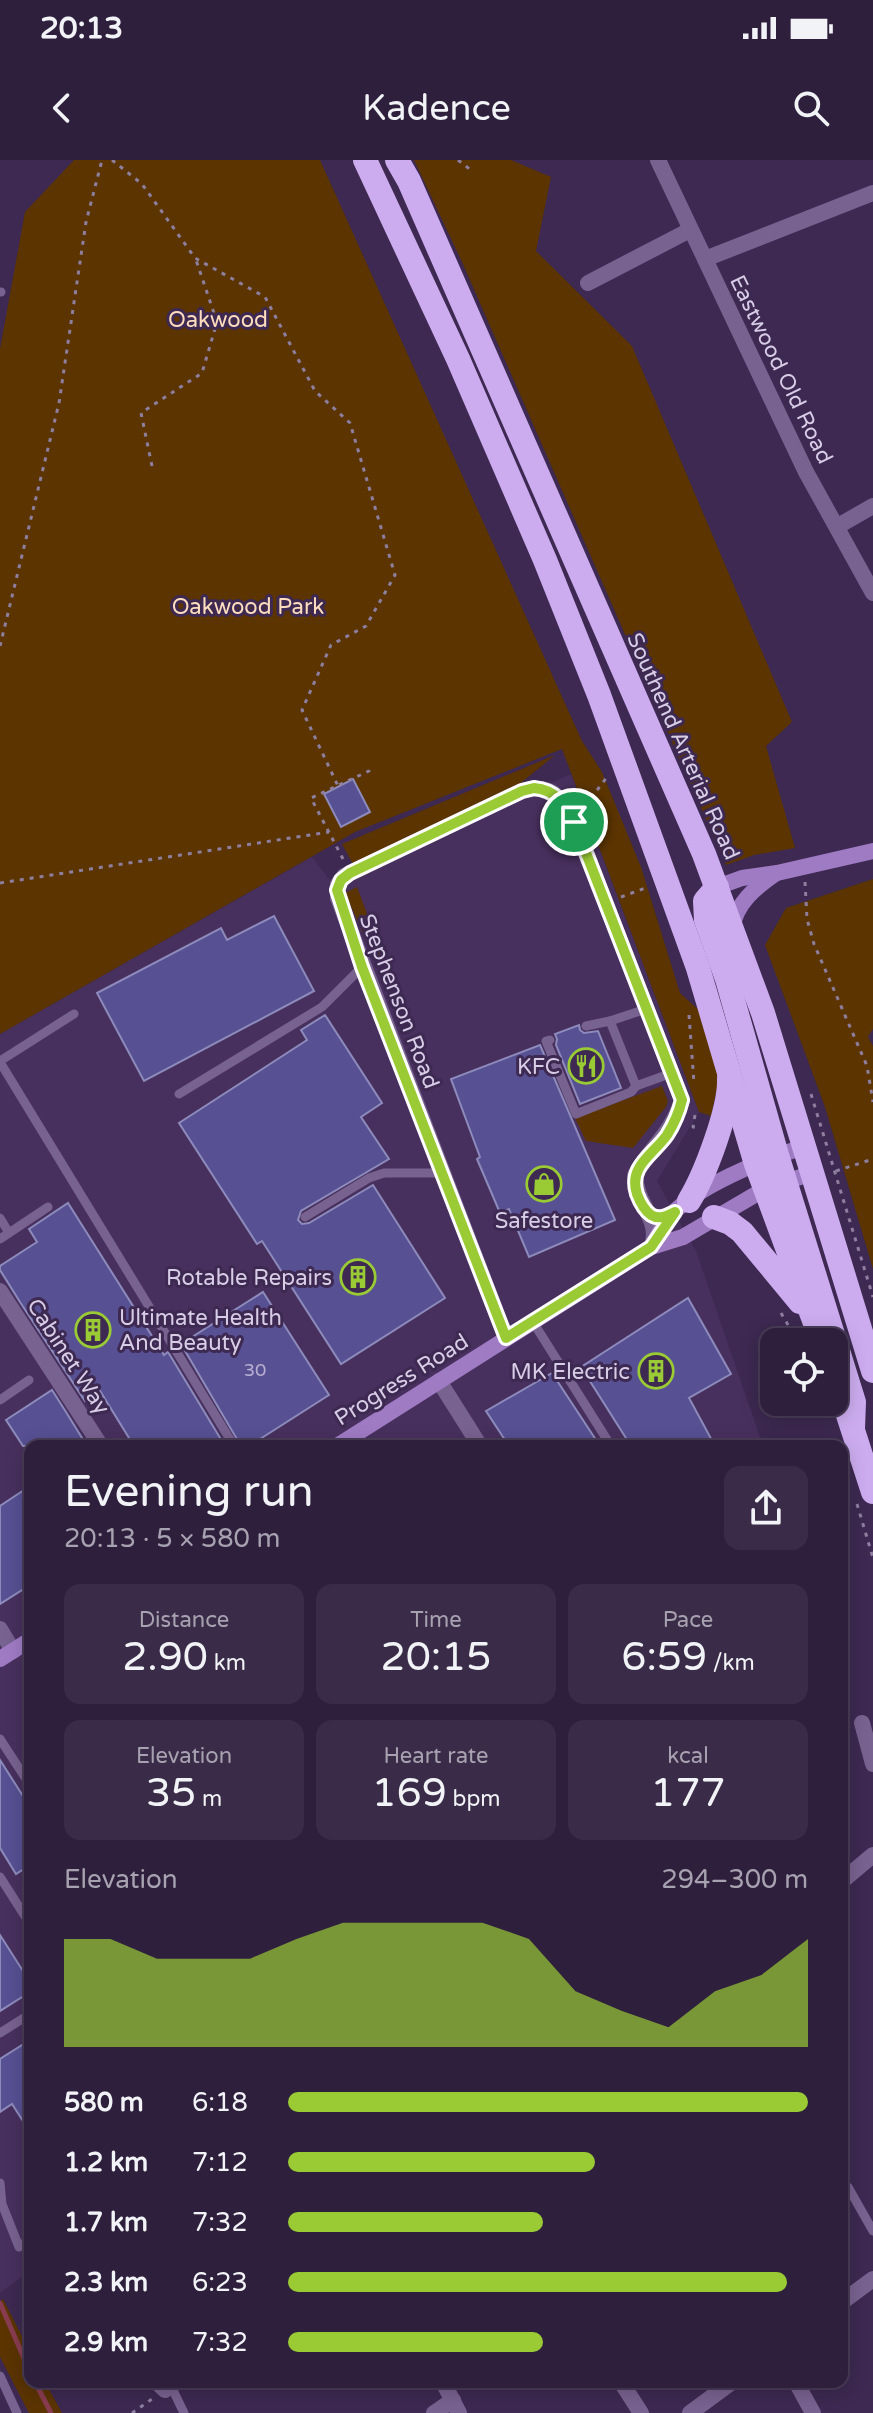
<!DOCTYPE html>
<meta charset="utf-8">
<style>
:root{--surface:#2e1f3d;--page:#3a2c48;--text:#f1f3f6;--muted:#a7a2b0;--line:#493d57;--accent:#9acb34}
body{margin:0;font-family:"Varela Round",sans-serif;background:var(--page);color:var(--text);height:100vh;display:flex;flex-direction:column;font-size:30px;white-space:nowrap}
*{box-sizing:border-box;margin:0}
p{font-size:26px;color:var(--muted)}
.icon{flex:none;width:44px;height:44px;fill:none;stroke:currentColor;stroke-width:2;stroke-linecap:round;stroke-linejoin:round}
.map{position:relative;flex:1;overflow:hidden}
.panel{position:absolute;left:24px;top:1280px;width:824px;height:948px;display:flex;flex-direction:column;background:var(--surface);border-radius:16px;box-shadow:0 4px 20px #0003,0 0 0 2px var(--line)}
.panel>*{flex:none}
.fabs{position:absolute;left:760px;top:1168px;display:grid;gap:16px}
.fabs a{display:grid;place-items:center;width:88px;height:88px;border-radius:16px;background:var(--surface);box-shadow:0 4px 20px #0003,0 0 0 2px var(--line);font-size:40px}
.pin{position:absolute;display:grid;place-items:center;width:68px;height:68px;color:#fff;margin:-34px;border:4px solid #fff;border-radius:50%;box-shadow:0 2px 8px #0007}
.round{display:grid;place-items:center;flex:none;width:84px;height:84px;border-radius:16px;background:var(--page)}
.overview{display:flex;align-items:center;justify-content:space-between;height:136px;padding:0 40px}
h1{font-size:44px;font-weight:600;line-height:60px}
.stats{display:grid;grid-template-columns:repeat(3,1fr);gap:12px;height:136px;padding:8px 40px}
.stats div{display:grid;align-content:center;border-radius:16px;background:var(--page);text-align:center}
.stats b{font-size:40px;font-weight:600}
.stats small{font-size:22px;font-weight:400}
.stats p{font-size:22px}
.chart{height:224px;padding:16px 40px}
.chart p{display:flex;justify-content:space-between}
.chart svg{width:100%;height:144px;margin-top:8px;fill:var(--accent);opacity:.7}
ul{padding:0 40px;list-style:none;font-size:26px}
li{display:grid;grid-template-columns:128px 96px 1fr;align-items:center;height:60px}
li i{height:20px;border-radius:10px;background:var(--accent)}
.status{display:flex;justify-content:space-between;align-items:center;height:56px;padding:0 40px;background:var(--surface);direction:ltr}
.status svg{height:22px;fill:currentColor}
header{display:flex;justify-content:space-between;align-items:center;height:104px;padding:0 40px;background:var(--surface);font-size:36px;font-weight:600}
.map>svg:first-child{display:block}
</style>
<div class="status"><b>20:13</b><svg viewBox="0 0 49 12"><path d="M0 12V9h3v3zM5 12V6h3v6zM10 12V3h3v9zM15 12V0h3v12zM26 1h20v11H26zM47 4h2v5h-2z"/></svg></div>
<header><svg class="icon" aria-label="back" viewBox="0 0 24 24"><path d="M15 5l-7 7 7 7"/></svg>Kadence<svg class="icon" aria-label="search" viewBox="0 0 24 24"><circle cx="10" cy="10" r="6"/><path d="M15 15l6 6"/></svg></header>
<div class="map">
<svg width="873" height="2253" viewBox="0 0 873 2253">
<rect width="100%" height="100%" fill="#3d2951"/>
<path fill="#48305e" d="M571,614L699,952L657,1021L696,1091L763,1286H30V2111L0,2133V874L312,697L332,723Z"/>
<g fill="#5b3400">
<path d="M74,0H320L582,581L602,612L641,707L680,833L701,852L721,910L711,956L699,952L562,589L355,672L0,874V189L25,52Z"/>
<path d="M414,0H511L551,17L536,91L632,186L792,562L766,586L795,688L754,695L726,705L462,102Z"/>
<path d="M555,595L494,645L354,706L342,684Z"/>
<path d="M873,719V869L868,877L873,886V1109L825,947L765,785L786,748Z"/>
<path d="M357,727L383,796L375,800L345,733Z"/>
<path d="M662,926L668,941L666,947L633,988L586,981L575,958Z"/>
<path d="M3,2139L30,2192V2222H45L62,2253H29L0,2197V2142Z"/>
</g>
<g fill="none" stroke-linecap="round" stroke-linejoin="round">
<g stroke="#893c50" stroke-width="5">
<path d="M0,2143L30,2212"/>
<path d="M35,2222L51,2253"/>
</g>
</g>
<g fill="#575093" stroke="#8d8bbc" stroke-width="2">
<path d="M353,619L370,652L341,667L324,634Z"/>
<path d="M274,756L314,831L144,921L97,833L221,768L227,780Z"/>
<path d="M325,855L382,943L361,957L389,999L301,1051L298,1060L302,1064L309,1063L373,1025L445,1138L341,1204L262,1081L257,1084L179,963L307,880L301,870Z"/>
<path d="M579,865L580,870L584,873L598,871L621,928L580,944L556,885L557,879L555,874Z"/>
<path d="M540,885L615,1060L529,1097L509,1049L500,1053L477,999L480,997L451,919Z"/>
<path d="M68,1043L164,1195L168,1192L225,1286H134L100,1231L85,1241L20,1142L0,1110V1106L37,1082L29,1069Z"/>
<path d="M263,1132L329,1235L249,1286H241L181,1184Z"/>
<path d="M688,1138L731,1214L689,1238L715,1286H631L581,1207Z"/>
<path d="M552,1213L600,1286H509L486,1251Z"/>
<path d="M52,1230L66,1252L87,1286H23L6,1260Z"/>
<path d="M30,1326V1425L0,1444V1346Z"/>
<path d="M0,1600L30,1647V1705L16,1714L0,1688Z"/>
<path d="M0,1775L30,1822V1832L0,1851Z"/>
<path d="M30,1880V1972L12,1944L0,1952V1899Z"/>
</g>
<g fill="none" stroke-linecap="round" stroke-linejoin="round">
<g stroke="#8e7f9f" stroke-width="3" stroke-dasharray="4 6" stroke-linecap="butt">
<path d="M112,0L142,24L195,98L265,137L315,231L350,263L395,415L366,466L331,485L302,550L338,626"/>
<path d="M458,0L472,11"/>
<path d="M152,306L141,253L202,213L217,162L196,100"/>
<path d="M0,486L59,243L86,62L102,0"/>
<path d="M585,646L607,617"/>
<path d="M343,699L311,638L369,611L371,605"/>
<path d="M805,722L807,759L814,784L867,906L873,942"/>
<path d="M0,723L329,672"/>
<path d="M621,737L648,727"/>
<path d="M689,855L694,923"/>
<path d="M811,934L873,1137"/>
<path d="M695,955L693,967L698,968"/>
<path d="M836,1011L873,999"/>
<path d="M781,1153L798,1182"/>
<path d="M857,1344L873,1398"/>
<path d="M132,2253L152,2239"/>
</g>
<g stroke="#786290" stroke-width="9">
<path d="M0,132H1"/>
<path d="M646,849L610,861L636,926L672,913"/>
<path d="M586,866L610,861"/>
<path d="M550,880L546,881L576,954L631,932L636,926"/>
<path d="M0,901L74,854"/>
<path d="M0,902L234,1286"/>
<path d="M179,934L322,847L362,807"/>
<path d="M305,1057L369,1018L384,1013H443"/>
<path d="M0,1058L9,1073"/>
<path d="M0,1079L48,1047"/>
<path d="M533,1162L611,1286"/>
<path d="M0,1240L29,1220"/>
<path d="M0,1579L30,1625"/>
<path d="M0,1717L30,1764"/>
<path d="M0,1873L30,1854"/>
<path d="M0,2023L2,2044L19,2087L30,2079"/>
<path d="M848,2027L873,2071"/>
<path d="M0,2216L17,2253"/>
<path d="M171,2226L184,2253"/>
</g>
<g stroke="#786290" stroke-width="16">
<path d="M658,0L806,312L873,433"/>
<path d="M705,99L873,33"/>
<path d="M588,123L690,70"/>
<path d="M838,366L873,346"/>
<path d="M0,1131L101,1286"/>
<path d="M506,1178L338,738V724L344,716L522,631C552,623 561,637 574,662L682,940C671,975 652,985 635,1015C636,1045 661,1059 652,1086"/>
<path d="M439,1221L480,1286"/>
<path d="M0,1469L13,1491"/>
<path d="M862,1563L873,1604"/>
<path d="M842,1721L873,1695"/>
<path d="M842,2142L873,2119"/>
<path d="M157,2222L165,2230L176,2222"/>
<path d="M443,2222L459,2253"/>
<path d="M621,2222L641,2253"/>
<path d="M796,2222L813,2253"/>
<path d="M434,2253L453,2240"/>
<path d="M690,2253L732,2222"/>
</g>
<g stroke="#9f7bc4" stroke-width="16">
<path d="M717,727L742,718L777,713L873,691"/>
<path d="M732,769C736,743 755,728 775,714"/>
<path d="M651,1087C657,1078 661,1068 667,1060C691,1028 766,998 804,987"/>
<path d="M337,1286L651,1087L683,1077L765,1029L812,1013"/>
<path d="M0,1499L30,1480"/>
</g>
<g stroke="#ccacef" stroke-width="24">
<path d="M365,0L458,199L545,400L599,535L698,808L756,1004L822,1182"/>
<path d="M397,0L409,21L704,694L763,853L873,1211"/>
<path d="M717,727L705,741L706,760L727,819L777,995L854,1242L853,1268"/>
<path d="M689,1041C705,1015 730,949 729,919"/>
<path d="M714,1057L730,1063L742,1072L800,1142"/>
<path d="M848,1255L873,1332"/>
</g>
</g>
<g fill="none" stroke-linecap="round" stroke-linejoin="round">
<defs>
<path id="route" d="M534,628C556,630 564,643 574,662L682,940C679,952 674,964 667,975C653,995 628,1006 637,1034C640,1042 644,1050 651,1055C659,1060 667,1056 675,1052L651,1087L506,1178L362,807L337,730L341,720L350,713L522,631Z"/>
</defs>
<use href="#route" stroke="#fff" stroke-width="16"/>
<use href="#route" stroke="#9acb34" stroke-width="10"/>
</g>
<defs>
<symbol id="restaurant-ring" viewBox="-11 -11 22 22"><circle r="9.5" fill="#3d2951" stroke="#9acb34" stroke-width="1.5"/><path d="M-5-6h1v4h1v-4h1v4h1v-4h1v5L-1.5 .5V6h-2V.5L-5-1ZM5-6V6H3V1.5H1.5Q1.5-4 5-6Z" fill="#9acb34"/></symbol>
<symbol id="shop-ring" viewBox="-11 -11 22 22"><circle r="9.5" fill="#3d2951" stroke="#9acb34" stroke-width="1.5"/><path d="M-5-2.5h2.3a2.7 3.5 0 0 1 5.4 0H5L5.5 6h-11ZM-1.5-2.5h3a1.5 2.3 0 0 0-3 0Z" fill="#9acb34"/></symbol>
<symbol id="building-ring" viewBox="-11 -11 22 22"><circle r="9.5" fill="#3d2951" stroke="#9acb34" stroke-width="1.5"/><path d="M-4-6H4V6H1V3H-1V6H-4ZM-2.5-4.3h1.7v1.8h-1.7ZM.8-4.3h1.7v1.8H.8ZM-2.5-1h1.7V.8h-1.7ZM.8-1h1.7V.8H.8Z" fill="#9acb34"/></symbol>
</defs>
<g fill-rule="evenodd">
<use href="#restaurant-ring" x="566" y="886" width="40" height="40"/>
<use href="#shop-ring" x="524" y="1004" width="40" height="40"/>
<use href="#building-ring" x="338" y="1097" width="40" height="40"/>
<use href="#building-ring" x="73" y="1150" width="40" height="40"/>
<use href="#building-ring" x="636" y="1191" width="40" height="40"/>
</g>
<g text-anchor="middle" stroke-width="6" stroke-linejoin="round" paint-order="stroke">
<g font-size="18" fill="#b8aed1">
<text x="255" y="1216">30</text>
</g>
<g font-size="22" fill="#fdddbe" stroke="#3d2951">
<text x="218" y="167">Oakwood</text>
<text x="248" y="454">Oakwood Park</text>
</g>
<g font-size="22" fill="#d8cde6" stroke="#3d2951">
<text transform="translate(782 209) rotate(64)" y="8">Eastwood Old Road</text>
<text transform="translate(684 586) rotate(66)" y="8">Southend Arterial Road</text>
<text transform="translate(400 841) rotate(69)" y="8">Stephenson Road</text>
<text transform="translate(69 1196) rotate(57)" y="8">Cabinet Way</text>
<text transform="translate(401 1219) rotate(-32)" y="8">Progress Road</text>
</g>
<g font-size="22" fill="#d8cde6" stroke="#3d2951" text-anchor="end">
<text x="560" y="914">KFC</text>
<text x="544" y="1068" text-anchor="middle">Safestore</text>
<text x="332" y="1125">Rotable Repairs</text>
<text x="119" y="1165" text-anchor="start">Ultimate Health<tspan x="119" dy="25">And Beauty</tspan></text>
<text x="630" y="1219">MK Electric</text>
</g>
</g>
</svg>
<div class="fabs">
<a><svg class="icon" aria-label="locate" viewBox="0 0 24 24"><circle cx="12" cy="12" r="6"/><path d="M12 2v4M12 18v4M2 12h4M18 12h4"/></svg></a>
</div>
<div class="pin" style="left:574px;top:662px;background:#1e9e55"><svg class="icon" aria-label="arrive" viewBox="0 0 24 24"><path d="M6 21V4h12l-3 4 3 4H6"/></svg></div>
<section class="panel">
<div class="overview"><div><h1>Evening run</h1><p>20:13 · 5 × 580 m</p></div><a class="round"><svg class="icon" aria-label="share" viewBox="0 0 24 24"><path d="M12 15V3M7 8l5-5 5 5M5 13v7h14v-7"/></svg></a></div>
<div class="stats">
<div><p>Distance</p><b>2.90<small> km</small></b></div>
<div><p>Time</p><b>20:15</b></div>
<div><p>Pace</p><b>6:59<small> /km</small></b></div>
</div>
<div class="stats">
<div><p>Elevation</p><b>35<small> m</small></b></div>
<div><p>Heart rate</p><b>169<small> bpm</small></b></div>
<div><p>kcal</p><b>177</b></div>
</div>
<div class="chart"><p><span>Elevation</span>294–300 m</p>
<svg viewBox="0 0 160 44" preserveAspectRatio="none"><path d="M0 44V11L10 11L20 17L30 17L40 17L50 11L60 6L70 6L80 6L90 6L100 11L110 27L120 33L130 38L140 27L150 22L160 11V44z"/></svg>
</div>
<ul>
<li><b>580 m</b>6:18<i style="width:100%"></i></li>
<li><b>1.2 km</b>7:12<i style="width:59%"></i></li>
<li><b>1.7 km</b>7:32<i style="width:49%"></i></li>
<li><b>2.3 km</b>6:23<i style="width:96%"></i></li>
<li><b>2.9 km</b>7:32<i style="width:49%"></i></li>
</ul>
</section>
</div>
